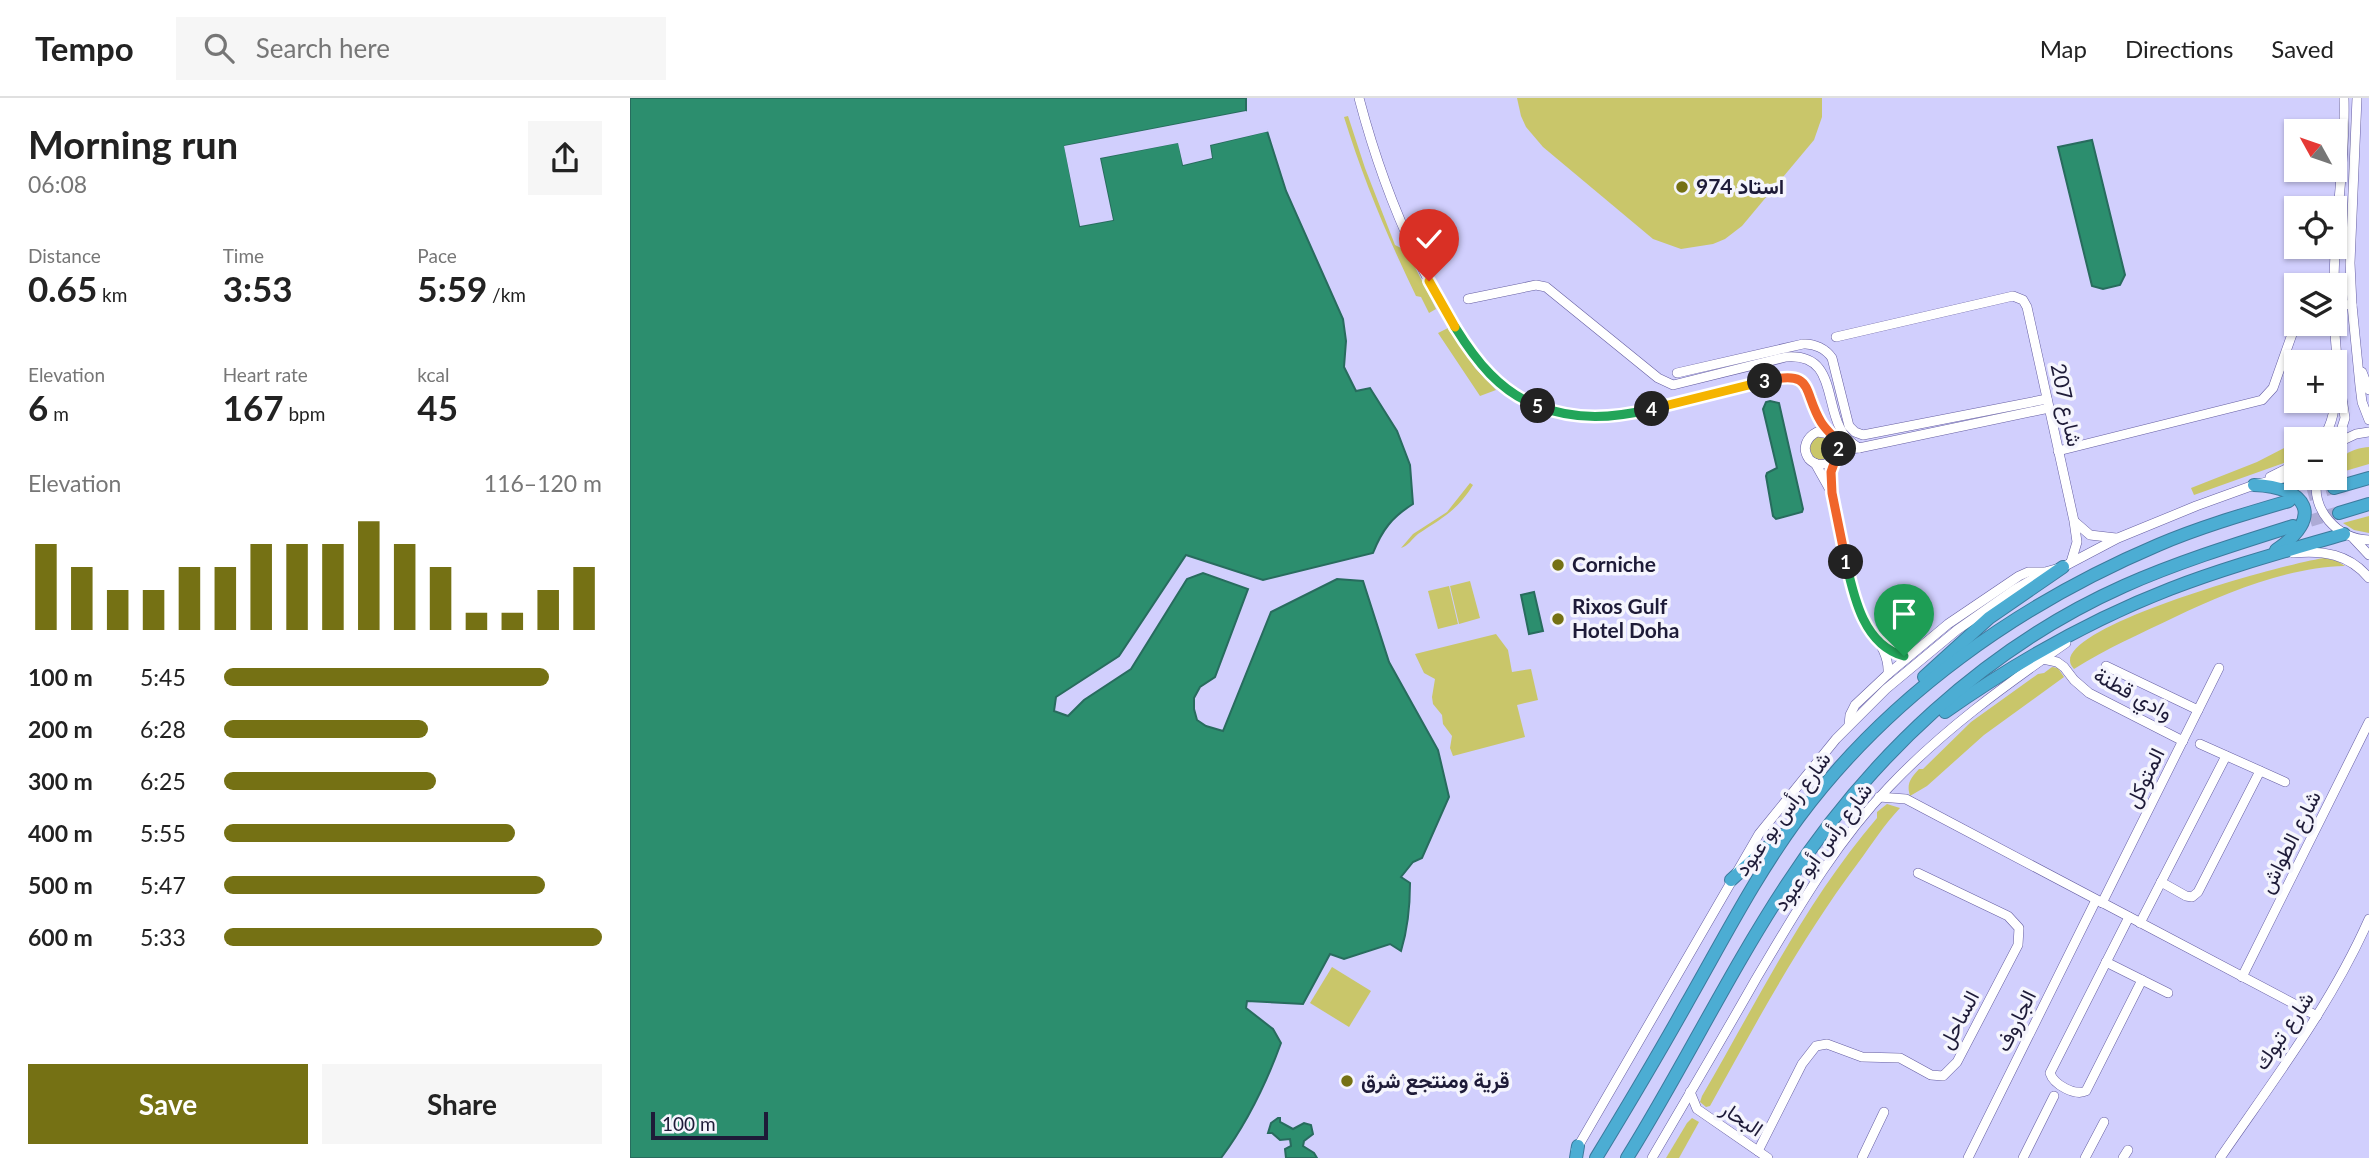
<!DOCTYPE html>
<meta charset="utf-8">
<style>
:root{--surface:#fff;--page:#f6f6f6;--text:#222;--muted:#767676;--line:#e0e0e0;--accent:#757114}
body{margin:0;font-family:Lato,Vazirmatn,sans-serif;background:var(--page);color:var(--text);height:100vh;display:flex;flex-direction:column;font-size:26px;white-space:nowrap}
*{box-sizing:border-box;margin:0}
p{font-size:23px;color:var(--muted)}
.icon{flex:none;width:38px;height:38px;fill:none;stroke:currentColor;stroke-width:2;stroke-linecap:round;stroke-linejoin:round}
.map{position:relative;flex:1;overflow:hidden}
.drawer{display:flex;flex-direction:column;background:var(--surface);width:630px}
.drawer>*{flex:none}
.needle{width:46px;rotate:310deg}
.buttons{position:absolute;left:1654px;top:21px;display:grid;gap:14px}
.buttons a{display:grid;place-items:center;width:63px;height:63px;border-radius:0px;background:var(--surface);box-shadow:0 2px 5px #0004;font-size:35px}
.scale{position:absolute;left:21px;bottom:18px;width:117px;box-sizing:border-box;padding-left:7px;border:4px solid #1e1b38;border-top:0;font-size:19px;line-height:24px;white-space:nowrap;color:#1e1b38;-webkit-text-stroke:5px #f5f5fd;paint-order:stroke}
.pin{position:absolute;display:grid;place-items:center;width:60px;height:60px;color:#fff;margin:-72px -30px;border-radius:50% 50% 50% 0;rotate:-45deg;box-shadow:0 0 7px #0007}
.pin .icon{rotate:45deg}
.km{position:absolute;width:35px;height:35px;margin:-18px;border-radius:50%;background:#222;color:#fff;font-size:19px;line-height:35px;text-align:center}
.round{display:grid;place-items:center;flex:none;width:74px;height:74px;border-radius:0px;background:var(--page)}
.headline{display:flex;align-items:center;justify-content:space-between;height:119px;padding:0 28px}
h1{font-size:38px;font-weight:700;line-height:52px}
.figures{display:grid;grid-template-columns:repeat(3,1fr);gap:10px;height:119px;padding:7px 28px}
.figures div{display:grid;align-content:center}
.figures b{font-size:35px;font-weight:700}
.figures small{font-size:19px;font-weight:400}
.figures p{font-size:19px}
.chart{height:196px;padding:14px 28px}
.chart p{display:flex;justify-content:space-between}
.chart svg{width:100%;height:126px;margin-top:7px;stroke:var(--accent);stroke-width:6}
.primary-button{display:flex;gap:14px;margin-top:auto;padding:14px 28px}
.primary-button a{flex:1;height:80px;border-radius:0px;background:var(--accent);color:#fff;font-size:28px;font-weight:700;line-height:80px;text-align:center}
.primary-button a+a{background:var(--page);color:var(--text)}
ul{padding:0 28px;list-style:none;font-size:23px}
li{display:grid;grid-template-columns:112px 84px 1fr;align-items:center;height:52px}
li i{height:18px;border-radius:9px;background:var(--accent)}
header{display:flex;align-items:center;gap:42px;box-sizing:border-box;height:98px;padding:0 35px;background:var(--surface);border-bottom:2px solid var(--line)}
header strong{font-size:33px}
nav{display:flex;gap:38px;margin-inline-start:auto;font-size:24px}
.search{width:490px;height:63px;background:var(--page);display:flex;align-items:center;gap:18px;box-sizing:border-box;padding:0 24px;border-radius:0px;color:var(--muted);font-size:26px}
main{display:flex;flex:1;min-height:0}
.map>svg:first-child{display:block}
</style>
<header>
<strong>Tempo</strong>
<div class="search"><svg class="icon" aria-label="search" viewBox="0 0 24 24"><circle cx="10" cy="10" r="6"/><path d="M15 15l6 6"/></svg>Search here</div>
<nav><a>Map</a><a>Directions</a><a>Saved</a></nav>
</header>
<main>
<section class="drawer">
<div class="headline"><div><h1>Morning run</h1><p>06:08</p></div><a class="round"><svg class="icon" aria-label="share" viewBox="0 0 24 24"><path d="M12 15V3M7 8l5-5 5 5M5 13v7h14v-7"/></svg></a></div>
<div class="figures">
<div><p>Distance</p><b>0.65<small> km</small></b></div>
<div><p>Time</p><b>3:53</b></div>
<div><p>Pace</p><b>5:59<small> /km</small></b></div>
</div>
<div class="figures">
<div><p>Elevation</p><b>6<small> m</small></b></div>
<div><p>Heart rate</p><b>167<small> bpm</small></b></div>
<div><p>kcal</p><b>45</b></div>
</div>
<div class="chart"><p><span>Elevation</span>116–120 m</p>
<svg viewBox="0 0 160 44" preserveAspectRatio="none"><path d="M5 44V14M15 44V22M25 44V30M35 44V30M45 44V22M55 44V22M65 44V14M75 44V14M85 44V14M95 44V6M105 44V14M115 44V22M125 44V38M135 44V38M145 44V30M155 44V22"/></svg>
</div>
<ul>
<li><b>100 m</b>5:45<i style="width:86%"></i></li>
<li><b>200 m</b>6:28<i style="width:54%"></i></li>
<li><b>300 m</b>6:25<i style="width:56%"></i></li>
<li><b>400 m</b>5:55<i style="width:77%"></i></li>
<li><b>500 m</b>5:47<i style="width:85%"></i></li>
<li><b>600 m</b>5:33<i style="width:100%"></i></li>
</ul>
<div class="primary-button"><a>Save</a><a>Share</a></div>
</section>
<div class="map">
<svg width="1739" height="1060" viewBox="0 0 1739 1060">
<rect width="100%" height="100%" fill="#d1cffd"/>
<g fill="#c9c66a">
<path d="M887,0H1192V19L1184,42L1112,128L1095,141L1083,146L1051,151L1023,141L913,49L896,29L891,18Z"/>
<path d="M718,18L735,70L765,147L777,153L806,211L799,215L791,199L786,198C758,140 733,81 714,19Z"/>
<path d="M818,230L845,270L866,292L850,298L808,235Z"/>
<circle cx="1192" cy="350" r="12"/>
<path d="M1658,348L1664,353L1662,362L1564,397L1561,390L1627,364Z"/>
<path d="M1739,349V366L1705,376C1704,358 1724,350 1739,349Z"/>
<path d="M840,385L843,387C827,413 812,420 788,436C782,441 778,448 771,450L783,436L817,414Z"/>
<path d="M1739,418V435L1724,432L1713,425Z"/>
<path d="M1695,460L1707,463L1715,468C1658,469 1596,495 1545,519C1510,536 1477,550 1444,571C1405,533 1664,463 1695,460Z"/>
<path d="M840,483L850,520L829,526L820,488Z"/>
<path d="M819,488L828,526L808,531L798,493Z"/>
<path d="M866,536L878,552L882,574L901,571L908,602L887,607L895,639L823,658L820,650L822,638L813,626L812,617L803,606L802,599L805,581L794,575L785,556Z"/>
<path d="M1422,569L1428,570L1434,579L1354,637L1297,688L1280,698C1276,685 1281,680 1289,671H1293L1341,624L1408,576L1414,575Z"/>
<path d="M1257,706L1270,710C1254,727 1242,746 1228,765C1171,841 1126,925 1080,1008L1076,1009L1070,1004L1072,998C1127,904 1175,804 1247,720V714Z"/>
<path d="M702,869L741,893L719,929L680,905Z"/>
<path d="M1062,1020L1069,1024L1049,1060H1036L1057,1025Z"/>
</g>
<g fill="#2c8e6e" stroke="#286c5e" stroke-width="2">
<path d="M0,0H616V13L435,48L450,128L483,122L470,60L549,44L553,67L582,60L580,47L637,33L656,93L713,221L716,243L714,269L726,293L740,290L767,333L780,367L783,406C762,419 752,432 743,455L633,482L556,457L489,558L426,599L424,613L438,618L454,602L501,571L557,481L573,475L618,491L585,579L570,589L564,600V611L567,622L576,628L593,633L641,514L707,481L733,483L759,564L808,652L819,699L792,760L783,764L771,779L780,785C780,809 778,830 771,853L760,846L714,861L700,856L673,906L617,903L616,910L643,931L651,945C636,986 617,1025 591,1060H0Z"/>
<path d="M1462,42L1495,177L1490,187L1473,191L1462,188L1428,49Z"/>
<path d="M1140,303L1149,305L1173,411L1172,414L1146,421L1143,418L1136,378L1137,375L1147,370L1133,311L1136,304Z"/>
<path d="M904,494L913,533L899,536L891,497Z"/>
<path d="M648,1020H650V1024L663,1031L674,1025L681,1027L683,1036L674,1043L673,1048L684,1055L687,1060H656L655,1051L661,1048L660,1041L650,1042L642,1035H638L641,1025Z"/>
</g>
<path fill="#d1cffd" d="M616,13L619,15L438,51L453,124L479,120L467,61L468,57L549,41L552,43L556,63L578,57L576,47L579,44L636,30L640,33L580,47L582,60L553,67L548,45L470,60L483,122L450,128L434,48Z"/>
<g fill="none" stroke-linecap="round" stroke-linejoin="round">
<g stroke="#adabd6" stroke-width="12" stroke-dasharray="12 6" stroke-linecap="butt">
<path d="M1661,402L1704,390"/>
<path d="M1663,428L1706,415"/>
</g>
<defs>
<g id="minor">
<path d="M729,0C749,76 779,153 820,220C832,241 845,262 863,279C891,306 931,322 969,319C1016,316 1064,301 1109,290C1126,286 1143,280 1161,279C1168,281 1174,284 1178,291C1185,302 1185,315 1192,326C1197,333 1207,338 1208,347C1211,363 1190,373 1179,361C1171,350 1177,339 1187,334L1201,336"/>
<path d="M1727,0L1720,165L1722,207L1730,288L1732,304L1739,322"/>
<path d="M1704,187C1704,125 1716,63 1714,0"/>
<path d="M838,201L906,187L916,189L1028,280L1043,287L1156,259C1204,255 1195,301 1210,330C1214,339 1221,345 1229,350"/>
<path d="M1704,206L1722,207"/>
<path d="M1704,223L1708,274L1715,320L1707,345"/>
<path d="M1206,239L1383,198L1393,202L1397,209L1444,423L1447,444L1441,464"/>
<path d="M1732,274L1739,292"/>
<path d="M1047,275L1173,246C1184,245 1196,251 1202,260L1219,328L1225,334L1233,337L1417,301"/>
<path d="M1692,341C1705,324 1705,303 1707,282"/>
<path d="M1709,344L1726,336L1739,334"/>
<path d="M1209,352L1229,350L1419,310"/>
<path d="M1428,353L1632,302L1643,290L1666,225"/>
<path d="M1204,361C1196,392 1208,426 1215,456C1218,474 1220,493 1227,509C1237,532 1260,549 1258,576"/>
<path d="M1185,365L1199,390"/>
<path d="M1640,379L1666,366"/>
<path d="M1687,380C1681,412 1707,441 1739,442"/>
<path d="M1445,424L1460,437L1486,440"/>
<path d="M1724,441L1739,457"/>
<path d="M1663,455C1693,452 1719,456 1739,480"/>
<path d="M1253,548L1263,554L1279,558"/>
<path d="M1413,561L1427,564L1434,569L1444,582L1459,595L1553,643"/>
<path d="M1476,568L1568,612"/>
<path d="M1219,627L1220,617L1225,607L1258,576L1318,526L1389,478L1398,474H1413"/>
<path d="M1570,646L1655,684"/>
<path d="M1249,699L1276,701L1687,918"/>
<path d="M1531,784L1556,798L1562,799L1568,794L1630,673"/>
<path d="M1472,805L1589,570"/>
<path d="M1499,819L1420,975C1424,987 1445,998 1456,993L1512,882"/>
<path d="M1510,825L1596,658"/>
<path d="M1476,864L1538,895"/>
<path d="M1612,879L1739,624"/>
<path d="M1060,994L1067,1011L1138,1060"/>
<path d="M946,1052L1129,736L1206,641L1256,591L1327,532L1384,492L1415,474L1433,469L1488,440L1566,408L1624,387L1666,377"/>
<path d="M1128,1053L1172,966L1186,948L1197,946L1232,959L1270,960L1301,977L1313,978L1327,964L1388,847L1389,830L1378,818L1288,775"/>
<path d="M1022,1060C1057,1000 1092,941 1126,881C1166,814 1205,745 1259,689C1312,633 1374,588 1436,545"/>
<path d="M1232,1060L1254,1014"/>
<path d="M1338,1060L1466,802"/>
<path d="M1393,1060L1424,998"/>
<path d="M1455,1060L1474,1024"/>
<path d="M1493,1060L1498,1052"/>
<path d="M1590,1060C1643,983 1701,907 1739,821"/>
</g>
<g id="highway">
<path d="M1624,387C1677,389 1695,419 1646,452"/>
<path d="M1704,390L1739,380"/>
<path d="M1709,415L1739,406"/>
<path d="M1294,579L1359,520L1433,469"/>
<path d="M1315,614C1385,565 1460,522 1540,491C1597,469 1656,453 1714,436"/>
<path d="M1101,782L1151,737"/>
<path d="M946,1060L948,1048"/>
<path d="M966,1060C997,1009 1028,957 1057,905C1093,842 1126,777 1169,719C1260,597 1389,506 1528,447C1570,429 1615,416 1659,403"/>
<path d="M997,1060C1053,970 1099,874 1157,786C1239,660 1355,550 1494,488C1548,464 1606,446 1663,428"/>
</g>
</defs>
<use href="#minor" stroke="#655ea2" stroke-width="10"/>
<use href="#highway" stroke="#3c7a9d" stroke-width="14"/>
<use href="#minor" stroke="#fff" stroke-width="9"/>
<use href="#highway" stroke="#4cadd3" stroke-width="12"/>
</g>
<g fill="none" stroke-linecap="round" stroke-linejoin="round">
<defs>
<path id="split-1" d="M1216,464C1224,500 1234,547 1274,558"/>
<path id="split-2" d="M1209,351L1201,374L1202,395L1216,464"/>
<path id="split-3" d="M1135,283C1185,271 1172,292 1191,324C1197,334 1207,339 1209,351"/>
<path id="split-4" d="M1022,311L1135,283"/>
<path id="split-5" d="M908,308C947,323 983,320 1022,311"/>
<path id="split-6" d="M825,229C846,263 870,294 908,308"/>
<path id="split-7" d="M799,183L825,229"/>
</defs>
<use href="#split-1" stroke="#fff" stroke-width="14"/>
<use href="#split-2" stroke="#fff" stroke-width="14"/>
<use href="#split-3" stroke="#fff" stroke-width="14"/>
<use href="#split-4" stroke="#fff" stroke-width="14"/>
<use href="#split-5" stroke="#fff" stroke-width="14"/>
<use href="#split-6" stroke="#fff" stroke-width="14"/>
<use href="#split-7" stroke="#fff" stroke-width="14"/>
<use href="#split-1" stroke="#22a559" stroke-width="9"/>
<use href="#split-2" stroke="#f0652b" stroke-width="9"/>
<use href="#split-3" stroke="#f0652b" stroke-width="9"/>
<use href="#split-4" stroke="#f5b400" stroke-width="9"/>
<use href="#split-5" stroke="#22a559" stroke-width="9"/>
<use href="#split-6" stroke="#22a559" stroke-width="9"/>
<use href="#split-7" stroke="#f5b400" stroke-width="9"/>
</g>
<g fill="#757114" stroke="#f5f5fd" stroke-width="2.5">
<circle cx="1052" cy="89" r="7"/>
<circle cx="928" cy="467" r="7"/>
<circle cx="928" cy="521" r="7"/>
<circle cx="717" cy="983" r="7"/>
</g>
<g text-anchor="middle" stroke-width="7" stroke-linejoin="round" paint-order="stroke">
<g font-size="21" font-weight="bold" fill="#1e1b38" stroke="#f5f5fd" text-anchor="start">
<text x="1066" y="96">استاد 974</text>
<text x="942" y="474">Corniche</text>
<text x="942" y="516">Rixos Gulf<tspan x="942" dy="24">Hotel Doha</tspan></text>
<text x="731" y="990">قرية ومنتجع شرق</text>
</g>
<g font-size="21" fill="#1e1b38" stroke="#f5f5fd">
<text transform="translate(1436 307) rotate(78)" y="7">شارع 207</text>
<text transform="translate(1503 596) rotate(29)" y="7">وادي قطنة</text>
<text transform="translate(1515 680) rotate(-64)" y="7">المتوكل</text>
<text transform="translate(1153 716) rotate(-54)" y="7">شارع رأس بو عبود</text>
<text transform="translate(1660 744) rotate(-63)" y="7">شارع الطواش</text>
<text transform="translate(1193 749) rotate(-54)" y="7">شارع رأس أبو عبود</text>
<text transform="translate(1329 922) rotate(-62)" y="7">الساحل</text>
<text transform="translate(1386 923) rotate(-64)" y="7">الجاروف</text>
<text transform="translate(1654 933) rotate(-56)" y="7">شارع تبوك</text>
<text transform="translate(1112 1021) rotate(34)" y="7">البحار</text>
</g>
</g>
</svg>
<div class="buttons">
<a><svg class="needle" viewBox="-14 -14 28 28"><path d="M0-13l5 13h-10z" fill="#e53935"/><path d="M0 13l5-13h-10z" fill="#767676"/></svg></a>
<a><svg class="icon" aria-label="locate" viewBox="0 0 24 24"><circle cx="12" cy="12" r="6"/><path d="M12 2v4M12 18v4M2 12h4M18 12h4"/></svg></a>
<a><svg class="icon" aria-label="layers" viewBox="0 0 24 24"><path d="M12 4l9 5-9 5-9-5zM3 14l9 5 9-5"/></svg></a>
<a>+</a>
<a>−</a>
</div>
<div class="scale">100 m</div>
<div class="pin" style="left:1274px;top:558px;background:#1e9e55"><svg class="icon" aria-label="arrive" viewBox="0 0 24 24"><path d="M6 21V4h12l-3 4 3 4H6"/></svg></div>
<div class="pin" style="left:799px;top:183px;background:#d93025"><svg class="icon" aria-label="check" viewBox="0 0 24 24"><path d="M5 12l5 5 9-10"/></svg></div>
<b class="km" style="left:1216px;top:464px">1</b>
<b class="km" style="left:1209px;top:351px">2</b>
<b class="km" style="left:1135px;top:283px">3</b>
<b class="km" style="left:1022px;top:311px">4</b>
<b class="km" style="left:908px;top:308px">5</b>
</div>
</main>
